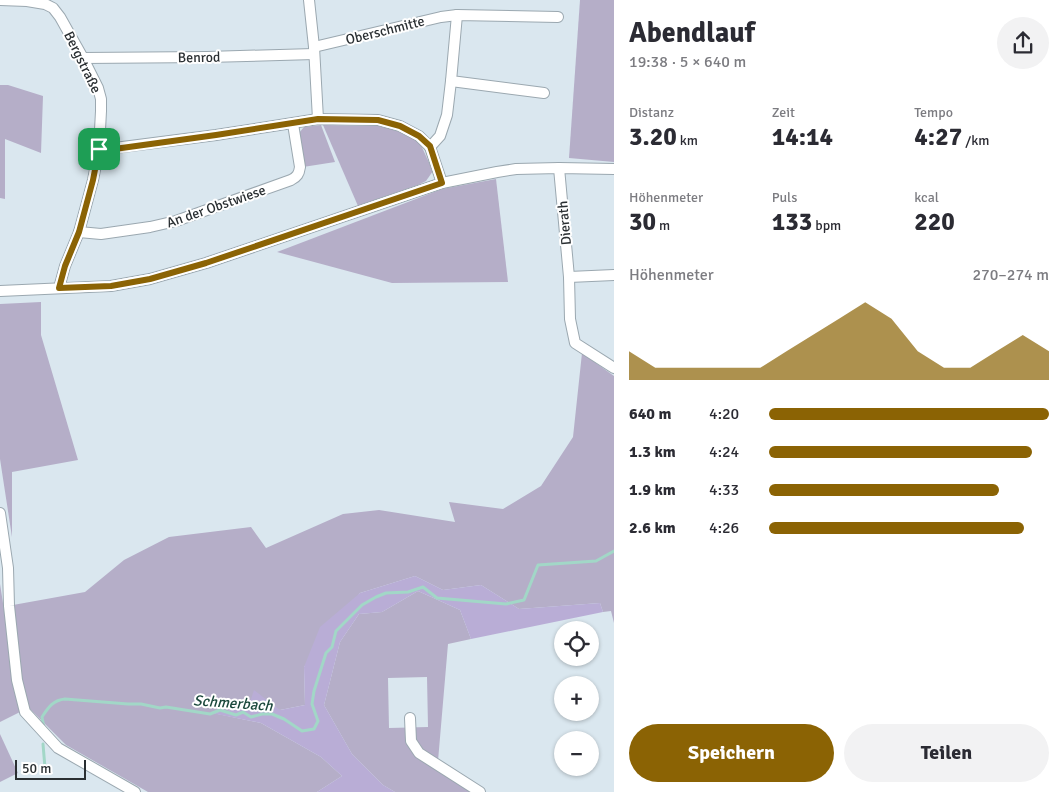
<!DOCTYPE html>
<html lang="de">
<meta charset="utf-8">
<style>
:root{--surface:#fff;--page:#f2f2f3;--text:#2b2b33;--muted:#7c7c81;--accent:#8b6304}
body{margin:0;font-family:Signika,sans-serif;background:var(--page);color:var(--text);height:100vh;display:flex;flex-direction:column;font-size:19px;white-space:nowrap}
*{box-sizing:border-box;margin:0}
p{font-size:16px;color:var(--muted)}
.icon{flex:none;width:28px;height:28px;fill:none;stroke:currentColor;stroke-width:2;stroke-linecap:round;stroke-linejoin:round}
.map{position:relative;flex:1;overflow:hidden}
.details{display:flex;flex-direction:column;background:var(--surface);width:450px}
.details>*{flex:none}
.controls{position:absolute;left:554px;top:621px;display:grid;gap:10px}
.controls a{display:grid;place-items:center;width:45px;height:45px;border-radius:50%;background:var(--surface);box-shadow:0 1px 4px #0004;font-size:25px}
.scale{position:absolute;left:15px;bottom:12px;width:71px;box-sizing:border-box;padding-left:5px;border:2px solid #2a2f32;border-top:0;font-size:14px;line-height:18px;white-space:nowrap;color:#2a2f32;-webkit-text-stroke:4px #fff;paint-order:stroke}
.pin{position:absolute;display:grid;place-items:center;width:42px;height:42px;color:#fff;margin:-21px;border-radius:10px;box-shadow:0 2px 8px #0006}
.round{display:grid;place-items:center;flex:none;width:52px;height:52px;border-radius:26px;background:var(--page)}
.headline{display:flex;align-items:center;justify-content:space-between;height:85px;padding:0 15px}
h1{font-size:28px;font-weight:700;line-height:38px}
.figures{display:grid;grid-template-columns:repeat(3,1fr);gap:8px;height:85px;padding:5px 15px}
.figures div{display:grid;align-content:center}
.figures b{font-size:25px;font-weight:700}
.figures small{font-size:14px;font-weight:400}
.figures p{font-size:14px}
.chart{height:140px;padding:10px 15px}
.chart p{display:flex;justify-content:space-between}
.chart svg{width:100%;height:90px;margin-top:5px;fill:var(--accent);opacity:.7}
.cta{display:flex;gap:10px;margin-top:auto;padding:10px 15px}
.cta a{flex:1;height:58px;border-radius:30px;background:var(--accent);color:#fff;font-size:20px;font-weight:700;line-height:58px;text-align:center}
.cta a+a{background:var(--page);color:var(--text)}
ul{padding:0 15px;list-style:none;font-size:16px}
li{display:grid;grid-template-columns:80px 60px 1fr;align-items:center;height:38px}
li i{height:12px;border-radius:6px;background:var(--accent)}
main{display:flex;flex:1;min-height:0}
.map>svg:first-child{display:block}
</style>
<main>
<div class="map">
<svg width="614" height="792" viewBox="0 0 614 792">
<rect width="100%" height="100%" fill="#dae7ef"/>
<g fill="#b5aec8" fill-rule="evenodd">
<path d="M580,0H614V162L569,158Z"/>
<path d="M0,85H8L43,96L41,153L5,139V199L0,198Z"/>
<path d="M321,125L335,162L303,167L299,133L304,127Z"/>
<path d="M323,125L380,126L398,131L419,141L433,171L426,181L418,185L358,206Z"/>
<path d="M496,179L508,282L392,283L277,252L442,189Z"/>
<path d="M41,302V335L78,460L12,472V537L0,459V304Z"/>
<path d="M582,353L614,376V623L611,611L603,612L600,603L519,609L481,585L443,590L415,576L360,593L304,667L305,705L280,710L248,708L213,713L261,723L321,757L342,776L317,792H148L66,745L28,707L22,689L13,605L85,592L124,560L169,537L251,527L266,548L343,514L379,510L455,522L449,502L503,509L541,486L573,437Z"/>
<path d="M0,584L20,712L0,722Z"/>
<path d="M418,591L460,610L471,639L448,644L438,761L476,792H395L383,785L352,754L324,705L340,642L359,614L382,612ZM427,677L428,727L389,728L388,678Z"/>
<path d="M0,734L18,773L0,782Z"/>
</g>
<path fill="#b9add6" d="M415,576L443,590L481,585L519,609L600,603L603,612L471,639L460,610L418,591L382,612L359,614L340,642L324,705L352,754L383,785L395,792H317L342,776L321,757L261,723L211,713L248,708L254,690L280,710L305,705L304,667L320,627L360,593Z"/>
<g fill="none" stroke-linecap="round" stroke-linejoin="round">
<g stroke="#a2d7c7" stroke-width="3">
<path d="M44,728L42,717C48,708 53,700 65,699L128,704H141L160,708L166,707L210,714L220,710L236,715L243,712L251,717L262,714H272L284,719L302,731L314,729L318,721L312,704L314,691L326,653L332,647L336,631L362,605L376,597L386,593L408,592L423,587L437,598L506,604L524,600L538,565L596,561L614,551"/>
<path d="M43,744L45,768"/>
</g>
<defs>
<g id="minor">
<path d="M0,0L27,1L45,4L53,8L60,17L83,58L98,88L101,99V111L99,149L93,180L79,232L65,266L59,288"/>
<path d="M309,0L314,47L318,119"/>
<path d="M457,15L451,81L544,93"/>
<path d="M314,47L441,17L457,15L558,17"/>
<path d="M83,58L207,57L314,54"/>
<path d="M430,147L440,136L447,115L451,81"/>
<path d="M99,149H107L216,135L318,119L378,120L400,126L419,136L430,147L442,183"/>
<path d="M559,168L569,277L570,319L575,343L614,368"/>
<path d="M79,232L101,234L150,227L176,221L291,180C297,177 299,174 300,167L293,124"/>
<path d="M569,277L614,275"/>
<path d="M0,291L111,286L150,279L206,263L442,183L497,172L516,169L559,168L614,169"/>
<path d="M0,513L8,568L9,606L17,680L25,712L58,748L135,792"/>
<path d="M410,718L411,741L419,753L480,792"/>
</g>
</defs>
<use href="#minor" stroke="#9ba8b0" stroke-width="12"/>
<use href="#minor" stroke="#fff" stroke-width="10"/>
</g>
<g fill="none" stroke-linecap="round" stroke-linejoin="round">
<defs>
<path id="route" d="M318,119L378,120L400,126L419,136L430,146L442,183L206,263L150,279L111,286L59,288L65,266L79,232L93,180L99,149L107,150L216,135Z"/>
</defs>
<use href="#route" stroke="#fff" stroke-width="10"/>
<use href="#route" stroke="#8b6304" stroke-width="6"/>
</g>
<g text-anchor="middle" stroke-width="4" stroke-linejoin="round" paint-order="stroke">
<g font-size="14" fill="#2a2f32" stroke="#fff">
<text transform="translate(385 30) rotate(-14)" y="5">Oberschmitte</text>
<text transform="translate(199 57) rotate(-1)" y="5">Benrod</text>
<text transform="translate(83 62) rotate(64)" y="5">Bergstraße</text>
<text transform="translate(216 206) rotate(-19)" y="5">An der Obstwiese</text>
<text transform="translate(564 223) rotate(-95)" y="5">Dierath</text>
</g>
<g font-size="15" font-style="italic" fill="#1b483c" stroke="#fff">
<text transform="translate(233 703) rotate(4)" y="5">Schmerbach</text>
</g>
</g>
</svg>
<div class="controls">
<a><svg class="icon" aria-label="locate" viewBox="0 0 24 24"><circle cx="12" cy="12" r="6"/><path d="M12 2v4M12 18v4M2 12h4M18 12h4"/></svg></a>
<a>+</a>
<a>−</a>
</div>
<div class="scale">50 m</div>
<div class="pin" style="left:99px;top:149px;background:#1e9e55"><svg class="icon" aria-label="arrive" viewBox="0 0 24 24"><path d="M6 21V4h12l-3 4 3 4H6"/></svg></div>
</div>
<section class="details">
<div class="headline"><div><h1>Abendlauf</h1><p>19:38 · 5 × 640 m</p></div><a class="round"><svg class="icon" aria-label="share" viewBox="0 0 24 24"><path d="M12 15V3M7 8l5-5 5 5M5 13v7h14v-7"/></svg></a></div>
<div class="figures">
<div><p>Distanz</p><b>3.20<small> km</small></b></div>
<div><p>Zeit</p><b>14:14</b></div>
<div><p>Tempo</p><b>4:27<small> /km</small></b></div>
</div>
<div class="figures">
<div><p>Höhenmeter</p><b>30<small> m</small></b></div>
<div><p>Puls</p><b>133<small> bpm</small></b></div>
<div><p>kcal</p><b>220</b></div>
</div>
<div class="chart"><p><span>Höhenmeter</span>270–274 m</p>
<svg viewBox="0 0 160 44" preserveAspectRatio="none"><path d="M0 44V30L10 38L20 38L30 38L40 38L50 38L60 30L70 22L80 14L90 6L100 14L110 30L120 38L130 38L140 30L150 22L160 30V44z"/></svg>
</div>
<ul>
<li><b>640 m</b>4:20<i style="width:100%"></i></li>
<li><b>1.3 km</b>4:24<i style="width:94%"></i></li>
<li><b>1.9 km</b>4:33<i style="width:82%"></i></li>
<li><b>2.6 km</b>4:26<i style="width:91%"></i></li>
</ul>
<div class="cta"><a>Speichern</a><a>Teilen</a></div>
</section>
</main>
